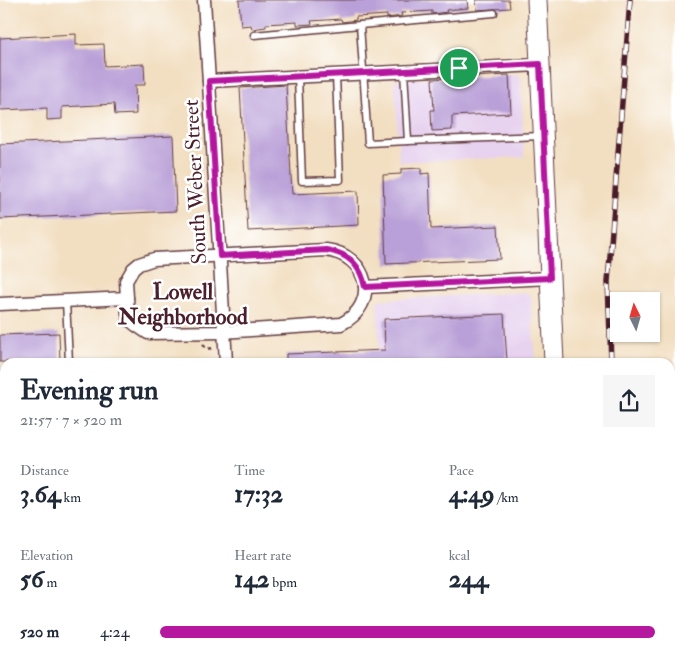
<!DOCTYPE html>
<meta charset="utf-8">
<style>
:root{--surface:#fff;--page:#f6f6f7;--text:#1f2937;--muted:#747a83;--accent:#b5179e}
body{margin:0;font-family:"IM FELL Double Pica",serif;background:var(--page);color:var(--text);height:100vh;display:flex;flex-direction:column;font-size:19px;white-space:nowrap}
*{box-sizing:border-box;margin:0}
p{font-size:16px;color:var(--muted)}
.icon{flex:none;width:28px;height:28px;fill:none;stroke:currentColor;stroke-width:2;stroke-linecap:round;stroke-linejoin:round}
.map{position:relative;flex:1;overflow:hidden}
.panel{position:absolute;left:0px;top:358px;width:675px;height:302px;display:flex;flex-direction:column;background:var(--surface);border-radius:15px 15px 0 0;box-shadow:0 1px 4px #0004}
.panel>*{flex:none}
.needle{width:32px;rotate:355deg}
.buttons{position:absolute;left:610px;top:292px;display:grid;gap:10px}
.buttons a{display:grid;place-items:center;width:50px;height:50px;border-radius:0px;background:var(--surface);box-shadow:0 1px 4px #0004;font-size:25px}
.pin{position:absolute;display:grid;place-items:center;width:42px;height:42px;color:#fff;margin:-21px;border:2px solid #fff;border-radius:50%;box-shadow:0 1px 5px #0007}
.round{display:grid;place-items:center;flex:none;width:52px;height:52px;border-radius:0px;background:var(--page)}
.headline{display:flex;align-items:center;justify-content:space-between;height:85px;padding:0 20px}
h1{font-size:28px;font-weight:700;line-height:38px}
.figures{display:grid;grid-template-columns:repeat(3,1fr);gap:8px;height:85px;padding:5px 20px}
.figures div{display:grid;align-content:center}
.figures b{font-size:25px;font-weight:700}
.figures small{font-size:14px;font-weight:400}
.figures p{font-size:14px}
ul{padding:0 20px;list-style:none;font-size:16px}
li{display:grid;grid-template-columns:80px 60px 1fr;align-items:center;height:38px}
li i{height:12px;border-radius:6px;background:var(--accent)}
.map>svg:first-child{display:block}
</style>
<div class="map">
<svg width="675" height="660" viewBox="0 0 675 660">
<rect width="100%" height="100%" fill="#fff"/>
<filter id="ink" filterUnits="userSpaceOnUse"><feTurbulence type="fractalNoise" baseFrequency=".02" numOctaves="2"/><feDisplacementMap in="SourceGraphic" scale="10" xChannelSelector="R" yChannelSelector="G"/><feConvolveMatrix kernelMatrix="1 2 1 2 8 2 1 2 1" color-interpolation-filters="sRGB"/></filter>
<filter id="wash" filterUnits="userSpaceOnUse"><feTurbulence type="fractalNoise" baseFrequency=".0096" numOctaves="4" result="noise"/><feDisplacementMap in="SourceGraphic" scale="20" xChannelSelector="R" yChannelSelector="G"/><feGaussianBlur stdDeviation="1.12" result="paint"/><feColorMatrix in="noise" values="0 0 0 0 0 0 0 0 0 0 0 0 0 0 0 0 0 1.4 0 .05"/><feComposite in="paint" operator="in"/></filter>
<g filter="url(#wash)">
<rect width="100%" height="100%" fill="#f2dec0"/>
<g fill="#e7d2ef">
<path d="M516,74L521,78L524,157L399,162L395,80Z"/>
<path d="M525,292L531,296L532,300L531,306L536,362H380L377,300Z"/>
<path d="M5,400V605H0V401Z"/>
</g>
<path fill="#8ee0a0" stroke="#6c8066" d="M268,655H384L383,660H268Z"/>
<g id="blocks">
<g fill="#baa0d8">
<path d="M239,0H467L468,8L446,10L447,12L432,14V11L401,13L402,16L387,18V15L356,17V20L342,22L341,19L311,21L312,24L297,25V22L266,24V27L252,29L251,25L241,26Z"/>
<path d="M476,0H509L510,8L477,10Z"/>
<path d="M76,34V45L104,44L105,66L144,64L145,85H135L136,114L115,115L114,104L62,107V119L47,120V108L0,110V38Z"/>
<path d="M509,75L511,113L452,116V130L432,131L431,110H434L432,79Z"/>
<path d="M286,85L292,194L358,191L359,225L248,231L240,88Z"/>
<path d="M173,136L176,211L0,219V144Z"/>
<path d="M421,168V174L429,173L431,229L498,226L500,259L386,264L383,175L401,174V169Z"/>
<path d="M504,314L507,362H286V354L385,350L384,319Z"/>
<path d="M59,333L60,362H0V335Z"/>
</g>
</g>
</g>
<g filter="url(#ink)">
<use href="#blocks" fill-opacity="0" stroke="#633c41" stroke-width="1"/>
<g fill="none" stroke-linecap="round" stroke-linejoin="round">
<defs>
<g id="service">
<path d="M254,35L360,25"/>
<path d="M404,71L408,141L542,136"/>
<path d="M298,77L302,181L340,180L336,75"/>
<path d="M408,141L368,143L360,25L494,13"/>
<path d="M66,301L69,362"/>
<path d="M0,416H5"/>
<path d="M56,655V660"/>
<path d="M391,660L392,655"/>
<path d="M552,660L553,655"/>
<path d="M595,660L596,655"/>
</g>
<g id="minor">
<path d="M204,0L226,362"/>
<path d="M209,81L540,65"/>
<path d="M326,250C368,255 381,304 341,324L223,332L148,333L136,325L131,321L128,314L126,281L133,269L139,264L154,259Z"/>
<path d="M365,287L550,278"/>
<path d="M0,304L127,298"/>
<path d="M0,618H5"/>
<path d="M255,655L256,660"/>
</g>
<g id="secondary">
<path d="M537,0L554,362"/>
<path d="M670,585H675"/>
</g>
</defs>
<use href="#service" stroke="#633c41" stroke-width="9"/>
<use href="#minor" stroke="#633c41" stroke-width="15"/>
<use href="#secondary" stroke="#633c41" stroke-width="21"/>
<g stroke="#633c41" stroke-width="2.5" stroke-dasharray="4 4" stroke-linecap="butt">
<path d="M203,344L206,349L213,348"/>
<path d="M670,565H675"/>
<path d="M644,655V660"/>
</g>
<use href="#service" stroke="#fff" stroke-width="6"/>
<use href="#minor" stroke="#fff" stroke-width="12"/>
<use href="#secondary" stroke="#fff" stroke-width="19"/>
<defs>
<g id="rail">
<path d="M611,362L608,282L630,0"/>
<path d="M638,655V660"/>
</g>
</defs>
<use href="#rail" stroke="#4a1f2b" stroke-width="5.5"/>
<use href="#rail" stroke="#fff" stroke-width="4" stroke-dasharray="11" stroke-linecap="butt"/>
</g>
</g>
<g fill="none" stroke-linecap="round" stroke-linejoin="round" filter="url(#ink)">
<defs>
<path id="route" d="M540,64L550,278L365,287C361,265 348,253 326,250L220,256L209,81Z"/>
</defs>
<use href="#route" stroke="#fff" stroke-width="10"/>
<use href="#route" stroke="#b5179e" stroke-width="6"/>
</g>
<g text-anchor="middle" stroke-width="5" stroke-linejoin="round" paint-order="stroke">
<g font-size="21" fill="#4a1f2b" stroke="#fff">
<text transform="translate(195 182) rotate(-93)" y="7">South Weber Street</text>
</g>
<g font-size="22" font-weight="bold" fill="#4a1f2b" stroke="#fff">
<text x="183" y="299">Lowell<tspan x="183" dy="25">Neighborhood</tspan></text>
</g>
</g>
</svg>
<div class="buttons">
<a><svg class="needle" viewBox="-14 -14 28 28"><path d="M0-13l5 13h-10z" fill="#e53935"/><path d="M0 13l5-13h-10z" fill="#747a83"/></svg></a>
</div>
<div class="pin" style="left:459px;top:68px;background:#1e9e55"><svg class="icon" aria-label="arrive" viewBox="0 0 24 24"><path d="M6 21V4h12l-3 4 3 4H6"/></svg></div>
<section class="panel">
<div class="headline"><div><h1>Evening run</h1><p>21:57 · 7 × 520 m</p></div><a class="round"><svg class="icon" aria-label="share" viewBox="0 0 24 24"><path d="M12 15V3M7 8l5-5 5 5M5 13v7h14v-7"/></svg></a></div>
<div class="figures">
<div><p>Distance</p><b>3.64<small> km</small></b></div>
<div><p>Time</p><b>17:32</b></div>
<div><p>Pace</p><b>4:49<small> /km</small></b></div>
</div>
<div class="figures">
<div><p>Elevation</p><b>56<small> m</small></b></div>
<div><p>Heart rate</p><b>142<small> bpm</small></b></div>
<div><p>kcal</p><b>244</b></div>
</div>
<ul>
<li><b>520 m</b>4:24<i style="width:100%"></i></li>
</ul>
</section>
</div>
